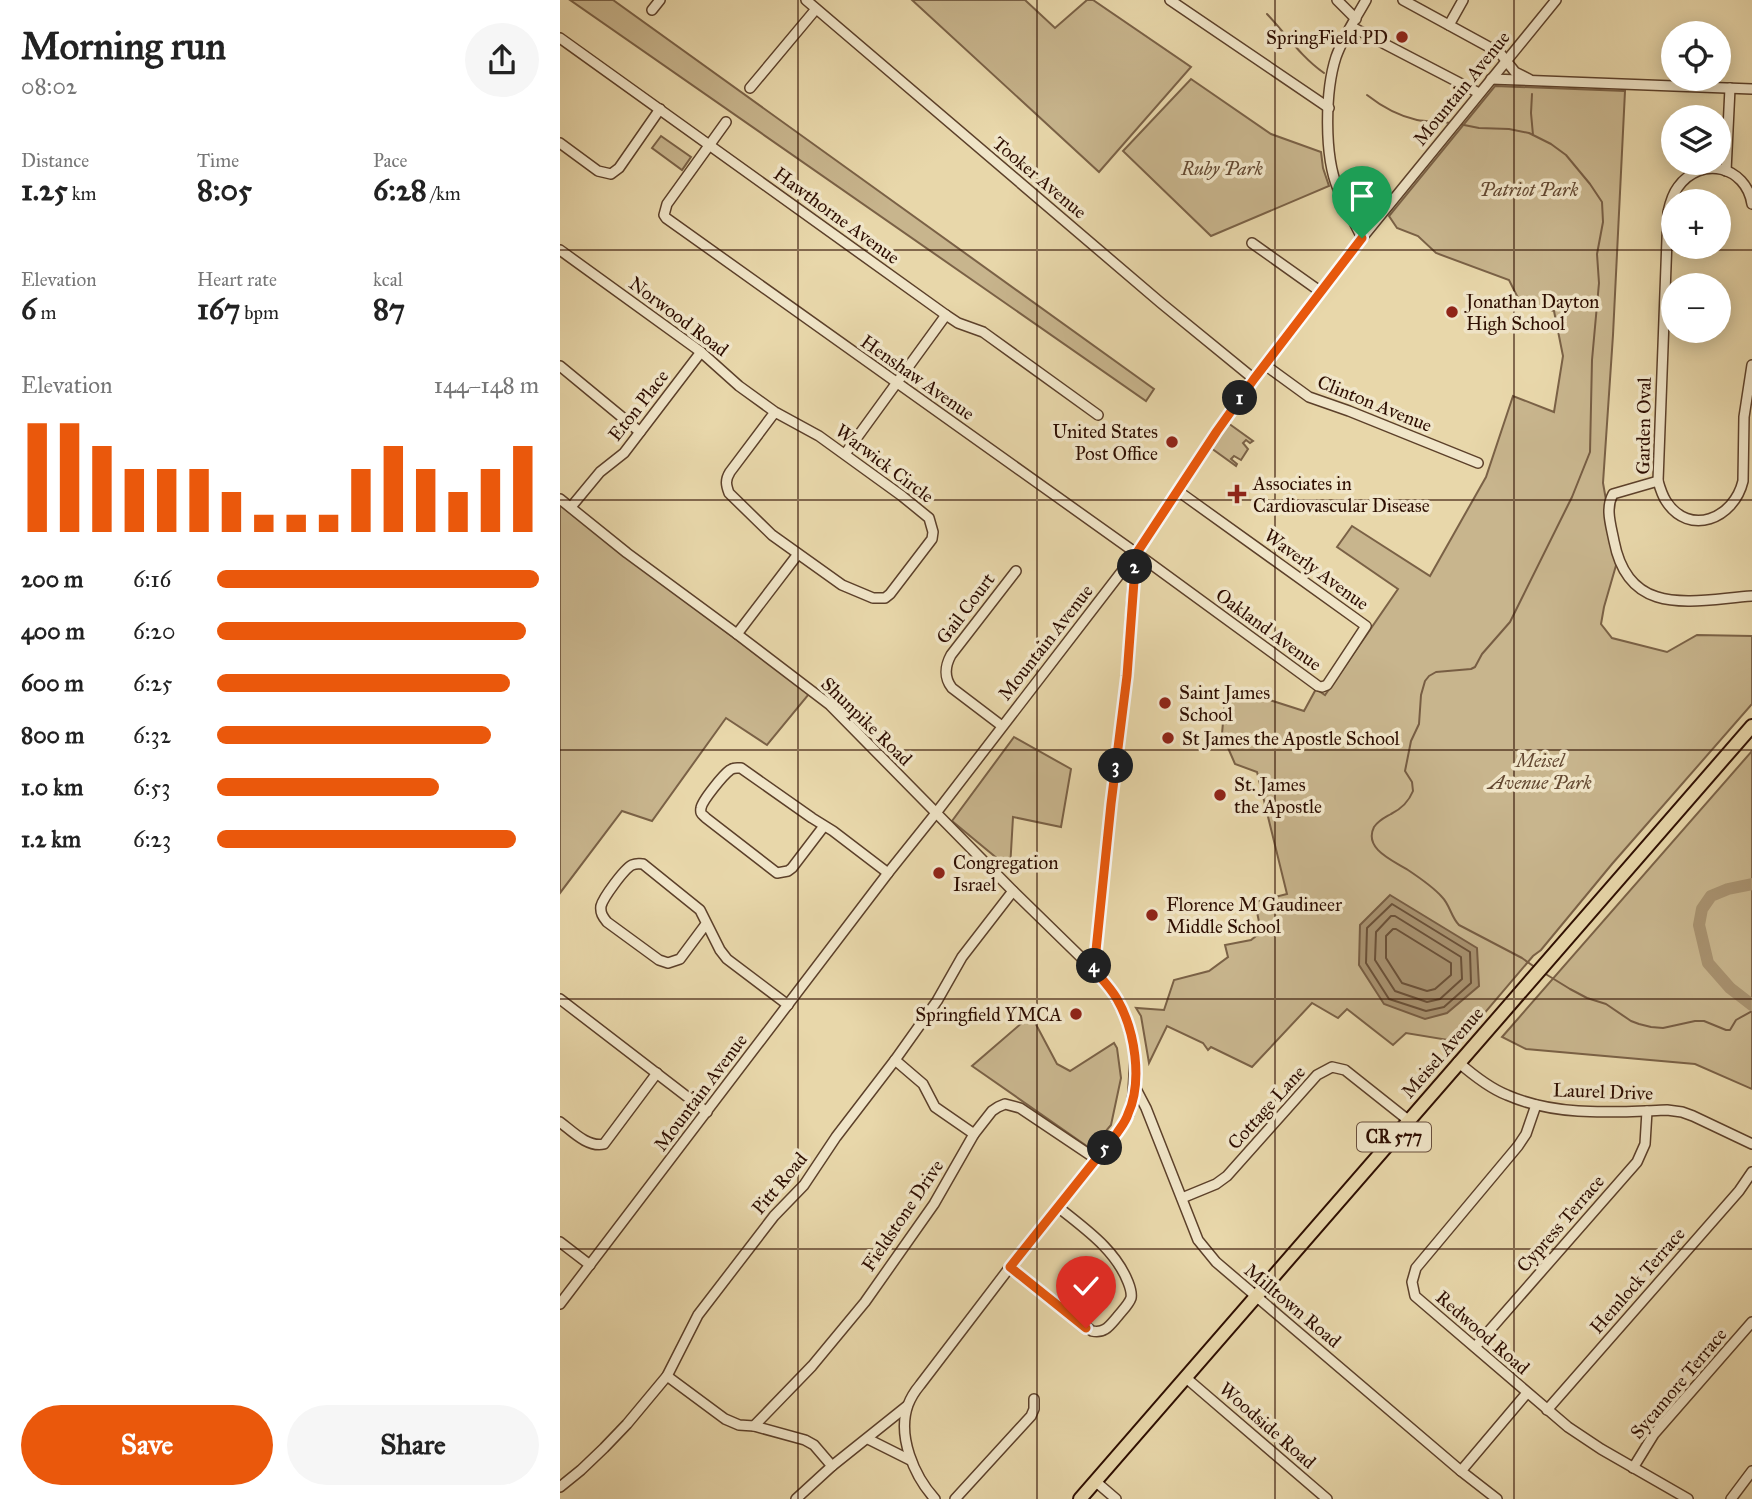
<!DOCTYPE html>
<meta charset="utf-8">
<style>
:root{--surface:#fff;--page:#f6f6f6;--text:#222;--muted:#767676;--accent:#ea580c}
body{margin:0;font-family:"IM FELL Great Primer",serif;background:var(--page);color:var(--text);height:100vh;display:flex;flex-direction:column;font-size:26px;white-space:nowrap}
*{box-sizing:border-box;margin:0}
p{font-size:23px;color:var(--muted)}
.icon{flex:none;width:38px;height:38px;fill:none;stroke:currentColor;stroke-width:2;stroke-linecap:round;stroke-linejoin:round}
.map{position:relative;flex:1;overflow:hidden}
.side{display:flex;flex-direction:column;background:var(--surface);width:560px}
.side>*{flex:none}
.controls{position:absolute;left:1101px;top:21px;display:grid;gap:14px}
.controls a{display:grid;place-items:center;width:70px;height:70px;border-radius:50%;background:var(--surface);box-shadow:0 4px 18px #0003;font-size:35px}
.pin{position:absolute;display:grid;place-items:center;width:60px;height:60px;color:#fff;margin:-72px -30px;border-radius:50% 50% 50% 0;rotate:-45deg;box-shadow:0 0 7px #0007}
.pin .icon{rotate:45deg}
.km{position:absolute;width:35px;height:35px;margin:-18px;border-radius:50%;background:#222;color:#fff;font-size:19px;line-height:35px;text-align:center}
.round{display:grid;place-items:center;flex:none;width:74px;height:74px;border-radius:37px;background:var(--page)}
.overview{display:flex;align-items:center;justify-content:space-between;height:119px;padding:0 21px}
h1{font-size:38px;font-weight:700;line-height:52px}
.metrics{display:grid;grid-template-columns:repeat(3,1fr);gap:10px;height:119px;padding:7px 21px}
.metrics div{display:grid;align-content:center}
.metrics b{font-size:30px;font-weight:700}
.metrics small{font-size:19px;font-weight:400}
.metrics p{font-size:19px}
.chart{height:196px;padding:14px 21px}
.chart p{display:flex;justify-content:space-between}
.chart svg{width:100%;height:126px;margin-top:7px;stroke:var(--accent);stroke-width:6}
.cta{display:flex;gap:14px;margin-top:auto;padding:14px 21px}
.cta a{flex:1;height:80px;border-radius:42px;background:var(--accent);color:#fff;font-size:28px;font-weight:700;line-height:80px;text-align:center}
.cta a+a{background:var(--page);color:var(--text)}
ul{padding:0 21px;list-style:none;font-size:23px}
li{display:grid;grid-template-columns:112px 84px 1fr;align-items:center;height:52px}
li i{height:18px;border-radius:9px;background:var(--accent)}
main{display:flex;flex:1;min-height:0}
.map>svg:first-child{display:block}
</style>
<main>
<section class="side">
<div class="overview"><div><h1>Morning run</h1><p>08:02</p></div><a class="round"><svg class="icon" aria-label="share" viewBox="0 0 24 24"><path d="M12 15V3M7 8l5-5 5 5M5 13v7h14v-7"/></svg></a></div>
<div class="metrics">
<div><p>Distance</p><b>1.25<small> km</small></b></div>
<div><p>Time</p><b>8:05</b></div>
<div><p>Pace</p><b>6:28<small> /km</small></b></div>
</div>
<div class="metrics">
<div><p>Elevation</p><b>6<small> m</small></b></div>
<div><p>Heart rate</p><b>167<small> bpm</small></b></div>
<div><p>kcal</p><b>87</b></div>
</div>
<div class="chart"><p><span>Elevation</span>144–148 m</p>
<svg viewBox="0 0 160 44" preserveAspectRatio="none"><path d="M5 44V6M15 44V6M25 44V14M35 44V22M45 44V22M55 44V22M65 44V30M75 44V38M85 44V38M95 44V38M105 44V22M115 44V14M125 44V22M135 44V30M145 44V22M155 44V14"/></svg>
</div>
<ul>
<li><b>200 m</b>6:16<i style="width:100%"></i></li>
<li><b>400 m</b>6:20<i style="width:96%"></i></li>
<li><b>600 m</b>6:25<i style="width:91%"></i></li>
<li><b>800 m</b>6:32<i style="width:85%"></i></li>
<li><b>1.0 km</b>6:53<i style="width:69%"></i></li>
<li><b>1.2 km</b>6:23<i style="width:93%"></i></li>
</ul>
<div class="cta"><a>Save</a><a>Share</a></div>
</section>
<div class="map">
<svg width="1192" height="1499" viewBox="0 0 1192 1499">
<rect width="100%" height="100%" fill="#e8d7aa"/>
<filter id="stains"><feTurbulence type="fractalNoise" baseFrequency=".00286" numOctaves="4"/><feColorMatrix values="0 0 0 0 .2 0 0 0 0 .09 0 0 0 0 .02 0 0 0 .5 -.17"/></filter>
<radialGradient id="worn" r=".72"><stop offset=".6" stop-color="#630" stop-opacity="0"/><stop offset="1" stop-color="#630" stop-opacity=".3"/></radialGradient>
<g fill="#c8b58d" stroke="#7a6146" stroke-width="2">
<path d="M10,0H53L594,389L586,401Z"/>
<path d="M352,0H465L495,28L527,0H533L631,67L539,172Z"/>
<path d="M631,79L711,134L761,152L763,168L769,186L651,236L563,151Z"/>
<path d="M935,86L1065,91L1053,335L1043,483L1057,562L1044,607L1041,624L1052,638L1107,652L1137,635L1192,636V704L1052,864L981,950L973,956L900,1042L846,1033L833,1045L787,1009L778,1018L752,1003L692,1067L651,1047L648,1050L643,1043L607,1026L589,1063L581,1016L576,1008L604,1010L614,980L649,971L668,957L665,945L691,940L701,932L695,902L727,894L697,772L675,764L662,734L666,686L744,711L756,689L765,695L838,589L777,547L792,526L870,576L926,477L953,396L994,412L1003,356L994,311L959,300L949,280L876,253L858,236L837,228L829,216Z"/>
<path d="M101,136L131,157L122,170L92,148Z"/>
<path d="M668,423L693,441L690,443L686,440L683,443L688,449L681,460L674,456L671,459L677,464L676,466L651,448Z"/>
<path d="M0,504L86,572L249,694L207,745L166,718L92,821L62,811L0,893Z"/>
<path d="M454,737L511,769L501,827L453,817L450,869L392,821Z"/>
<path d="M1192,751V1089L1135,1064L966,1049L942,1037Z"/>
<path d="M471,1015L497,1064L510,1071L554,1043L557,1048L561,1078L551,1125L531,1149L412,1066Z"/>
</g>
<path fill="#a89270" stroke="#775d43" stroke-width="2" d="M830,895L917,948L919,986L887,1013L865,1019L824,1004L799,965L800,925Z"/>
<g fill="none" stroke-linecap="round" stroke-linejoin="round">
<g stroke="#6a5038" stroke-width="2">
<path d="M832,904L910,952L911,983L884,1007L866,1011L829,999L806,963L807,928Z"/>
<path d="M831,916H835L901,957L902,979L880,999L867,1002L835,991L815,960L816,932Z"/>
<path d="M836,929L891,963V975L875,989L867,991L842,983L826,958V936L833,929Z"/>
</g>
<g stroke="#775d43" stroke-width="2">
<path d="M707,14C726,34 741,57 764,73"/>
<path d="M972,94L971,113L973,135"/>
<path d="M807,95C821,106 839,116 857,120C867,122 879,121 890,123"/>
<path d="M899,124L919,128L949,129L969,133L991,144L1006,155L1030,184L1042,202L1043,222L1037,254L1039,283L1032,360L1030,452L1012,497L950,622L922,654L915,667L911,669L876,672L869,676L865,681L861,695L859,724L851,741L845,771L852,782L853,791C849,801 841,809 831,814C824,818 819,820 814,827C803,849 834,861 848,870C857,876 875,889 882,897C890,905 891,917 899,925L962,958L976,968"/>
<path d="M984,973L1010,989L1027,998L1046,1004L1071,1021L1079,1024L1091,1027L1103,1028L1135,1021H1144L1166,1030H1170L1176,1020L1192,1011"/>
</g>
<path stroke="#a89270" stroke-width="12" d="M1192,884L1168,889L1151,896L1142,909L1139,925L1148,963L1170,988L1192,1005"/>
<defs>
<g id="minor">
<path d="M246,0L601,303L694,379"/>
<path d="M610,0L769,108"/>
<path d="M777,0L796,19"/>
<path d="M843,0L940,53L955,72L969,79"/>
<path d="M92,10L100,0"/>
<path d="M889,25L903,0"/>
<path d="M792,27L919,93"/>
<path d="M0,38L386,315L398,323L423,332L538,415"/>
<path d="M931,79L1192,89"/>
<path d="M190,88L256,9"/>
<path d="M166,122L107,204L104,215L106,218L576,553L758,686L762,687L767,685L806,626L618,491"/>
<path d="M0,143L38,171L51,174L59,168L100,109"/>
<path d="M1166,171L1170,88"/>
<path d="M1192,204C1186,166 1141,155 1118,187C1112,195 1110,203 1108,212L1098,481C1100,488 1102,495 1106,501C1129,537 1174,519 1183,481L1184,417L1192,365"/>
<path d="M802,238C794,222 785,206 778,189C764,156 765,91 776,57C783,37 796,18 806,0"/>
<path d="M692,243L761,292"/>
<path d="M0,250L141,352L179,386L215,412L259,436L342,496L369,518L373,532L372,539L330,594L325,598H313L282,585L212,535L169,493C166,485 165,480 170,472L215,412"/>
<path d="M705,365L749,397L789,411L918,463"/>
<path d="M0,366L80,432"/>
<path d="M285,454L386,315"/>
<path d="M1098,481L1053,494C1045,509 1051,525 1054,541C1069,619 1133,600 1192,596"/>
<path d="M0,499L67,553L177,634L270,705L453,891L534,970L550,988L565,1015L573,1043L575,1058L573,1095L569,1114L557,1133L450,1267L360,1385C355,1391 351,1397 348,1405C337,1436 354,1476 375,1499"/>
<path d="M11,507L40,472L64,453L141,352"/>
<path d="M177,634L238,554"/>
<path d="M442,726L392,688C384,678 385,666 391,655L456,571"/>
<path d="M264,826L232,868L228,871L217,873L146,818C142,814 140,814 141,808C142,801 163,775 170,770C174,767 176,768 181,768L252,818L273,831L328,873"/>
<path d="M146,924L120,959L108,963L99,960L47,922C43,917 40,913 41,906C43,898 64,869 72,865C77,863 78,864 83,864L140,910L160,950L167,959L228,1005"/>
<path d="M534,970L551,804L567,676L575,555"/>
<path d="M0,999L147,1112"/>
<path d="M335,1060L363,1084L375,1107L414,1134"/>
<path d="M898,1062C913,1075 929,1088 947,1095C997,1117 1054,1112 1107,1110L1122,1112L1133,1116L1192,1144"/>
<path d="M575,1087L586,1108L638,1240L656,1262L901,1471L937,1499"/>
<path d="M976,1105L966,1134L958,1146L856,1268L852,1282L855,1296L1008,1427L1041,1449L1128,1499"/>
<path d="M0,1122C12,1131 28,1148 44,1144L97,1073"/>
<path d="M622,1198L656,1184L667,1176L757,1075L772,1067L785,1070L848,1120"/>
<path d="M0,1242L30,1265"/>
<path d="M450,1267L532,1331C545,1334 550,1325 558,1316C562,1311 569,1304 571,1298C572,1293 570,1287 568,1282C555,1249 525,1229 498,1207"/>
<path d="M0,1304L328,873L376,813L576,553L618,491L657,431L694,379L802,238L996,0"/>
<path d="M915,1347L1077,1162L1085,1144L1087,1111"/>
<path d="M107,1376L165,1419L179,1425L194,1426L245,1440L254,1445L272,1466"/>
<path d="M625,1377L767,1499"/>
<path d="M987,1410L1179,1191L1192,1172"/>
<path d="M194,1426L252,1366L305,1302L374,1204L414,1134L432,1111L438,1107L445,1104L460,1108L536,1159"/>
<path d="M308,1439L350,1460"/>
<path d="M1073,1468L1094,1434L1192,1322"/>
<path d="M901,1471L967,1393"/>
<path d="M535,1481L556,1499"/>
<path d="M0,1487L21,1470L44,1448L67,1424L107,1376L138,1315L214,1216L244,1185L276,1137L335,1060L377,1001L402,957L453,891"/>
<path d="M236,1499L272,1466L347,1406"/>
<path d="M395,1499L471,1416L474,1409V1399"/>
<path d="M1171,1499L1192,1471"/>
</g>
<path id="major" d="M520,1499L1192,726"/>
</defs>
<use href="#minor" stroke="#5c402a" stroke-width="12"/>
<use href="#major" stroke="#2d0d00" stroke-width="16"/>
<use href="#minor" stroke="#f0e5c8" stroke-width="9"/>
<use href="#major" stroke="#e8d7aa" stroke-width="12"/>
</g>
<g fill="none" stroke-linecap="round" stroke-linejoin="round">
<defs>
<path id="route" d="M526,1328L450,1267L557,1133C561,1127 566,1121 568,1114C583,1081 575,1030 557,999C551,988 542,979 534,970L551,804L567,676L576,554L657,431L694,379L802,238"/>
</defs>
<use href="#route" stroke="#fff" stroke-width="14"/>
<use href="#route" stroke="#ea580c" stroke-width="9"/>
</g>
<path fill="none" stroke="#2d0d00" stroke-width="2" stroke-opacity="0.55" d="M238,0V1499M477,0V1499M715,0V1499M954,0V1499M0,250H1192M0,500H1192M0,750H1192M0,999H1192M0,1249H1192"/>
<g fill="#8f2418" stroke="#f0e5c8" stroke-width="2.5">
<circle cx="842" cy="37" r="7"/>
<circle cx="892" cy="312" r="7"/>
<circle cx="612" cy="442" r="7"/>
<path d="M673.5 483.5h7v7h7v7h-7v7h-7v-7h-7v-7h7z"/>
<circle cx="605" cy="703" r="7"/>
<circle cx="608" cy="738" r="7"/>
<circle cx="660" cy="795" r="7"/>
<circle cx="379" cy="873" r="7"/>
<circle cx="592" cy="915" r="7"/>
<circle cx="516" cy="1014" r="7"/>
</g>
<g text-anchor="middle" stroke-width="7" stroke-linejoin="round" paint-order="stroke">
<rect fill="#f0e5c8" stroke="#684e3c" stroke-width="2" x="797" y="1122.5" width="74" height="29" rx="5"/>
<g font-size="18" font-weight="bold" fill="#2d0d00">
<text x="834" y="1143">CR 577</text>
</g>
<g font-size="19" fill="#2d0d00" stroke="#f0e5c8" text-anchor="start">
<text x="828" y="44" text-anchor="end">SpringField PD</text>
<text x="906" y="308">Jonathan Dayton<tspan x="906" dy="22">High School</tspan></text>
<text x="598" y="438" text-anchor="end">United States<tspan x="598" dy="22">Post Office</tspan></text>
<text x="693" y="490">Associates in<tspan x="693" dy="22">Cardiovascular Disease</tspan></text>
<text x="619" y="699">Saint James<tspan x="619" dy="22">School</tspan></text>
<text x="622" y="745">St James the Apostle School</text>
<text x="674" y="791">St. James<tspan x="674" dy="22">the Apostle</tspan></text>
<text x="393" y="869">Congregation<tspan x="393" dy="22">Israel</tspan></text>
<text x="606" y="911">Florence M Gaudineer<tspan x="606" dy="22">Middle School</tspan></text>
<text x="502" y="1021" text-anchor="end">Springfield YMCA</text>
</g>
<g font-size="19" fill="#2d0d00" stroke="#f0e5c8">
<text transform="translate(901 88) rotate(-51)" y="7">Mountain Avenue</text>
<text transform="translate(480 177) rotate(40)" y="7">Tooker Avenue</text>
<text transform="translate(277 215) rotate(36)" y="7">Hawthorne Avenue</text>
<text transform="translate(119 316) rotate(37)" y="7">Norwood Road</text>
<text transform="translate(358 377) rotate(35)" y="7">Henshaw Avenue</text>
<text transform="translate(815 403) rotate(22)" y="7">Clinton Avenue</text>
<text transform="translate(78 405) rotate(-52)" y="7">Eton Place</text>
<text transform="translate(1083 426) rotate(-89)" y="7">Garden Oval</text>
<text transform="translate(325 463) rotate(37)" y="7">Warwick Circle</text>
<text transform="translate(757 569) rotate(36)" y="7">Waverly Avenue</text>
<text transform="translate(405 608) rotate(-53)" y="7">Gail Court</text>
<text transform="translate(709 629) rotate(36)" y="7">Oakland Avenue</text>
<text transform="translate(485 642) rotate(-52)" y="7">Mountain Avenue</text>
<text transform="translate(307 721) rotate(44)" y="7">Shunpike Road</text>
<text transform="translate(882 1052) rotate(-49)" y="7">Meisel Avenue</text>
<text transform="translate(1043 1091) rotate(2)" y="7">Laurel Drive</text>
<text transform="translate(140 1092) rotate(-53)" y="7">Mountain Avenue</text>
<text transform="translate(706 1107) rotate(-48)" y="7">Cottage Lane</text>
<text transform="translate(219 1183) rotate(-50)" y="7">Pitt Road</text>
<text transform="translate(342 1215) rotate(-56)" y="7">Fieldstone Drive</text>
<text transform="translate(1000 1223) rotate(-49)" y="7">Cypress Terrace</text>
<text transform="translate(1077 1280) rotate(-49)" y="7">Hemlock Terrace</text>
<text transform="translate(733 1305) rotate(40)" y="7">Milltown Road</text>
<text transform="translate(923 1332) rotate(41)" y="7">Redwood Road</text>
<text transform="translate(1118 1383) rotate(-50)" y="7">Sycamore Terrace</text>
<text transform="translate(708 1425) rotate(41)" y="7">Woodside Road</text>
</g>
<g font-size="19" font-style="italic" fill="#634831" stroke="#f0e5c8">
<text x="662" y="175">Ruby Park</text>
<text x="969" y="196">Patriot Park</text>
<text x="980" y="767">Meisel<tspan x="980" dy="22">Avenue Park</tspan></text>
</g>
</g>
<rect width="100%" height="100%" filter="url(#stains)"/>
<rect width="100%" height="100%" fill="url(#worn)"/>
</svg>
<div class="controls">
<a><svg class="icon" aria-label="locate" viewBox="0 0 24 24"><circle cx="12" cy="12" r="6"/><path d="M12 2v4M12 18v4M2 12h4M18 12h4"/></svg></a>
<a><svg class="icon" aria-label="layers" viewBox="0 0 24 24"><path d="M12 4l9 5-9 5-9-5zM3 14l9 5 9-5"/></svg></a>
<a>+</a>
<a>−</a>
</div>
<div class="pin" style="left:802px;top:238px;background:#1e9e55"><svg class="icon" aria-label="arrive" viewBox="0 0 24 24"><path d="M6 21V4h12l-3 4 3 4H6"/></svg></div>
<div class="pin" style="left:526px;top:1328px;background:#d93025"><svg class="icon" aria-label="check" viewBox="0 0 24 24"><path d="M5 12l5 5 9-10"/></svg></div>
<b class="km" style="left:680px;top:398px">1</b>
<b class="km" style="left:575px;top:567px">2</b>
<b class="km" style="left:556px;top:766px">3</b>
<b class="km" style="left:534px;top:966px">4</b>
<b class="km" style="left:545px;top:1148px">5</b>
</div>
</main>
